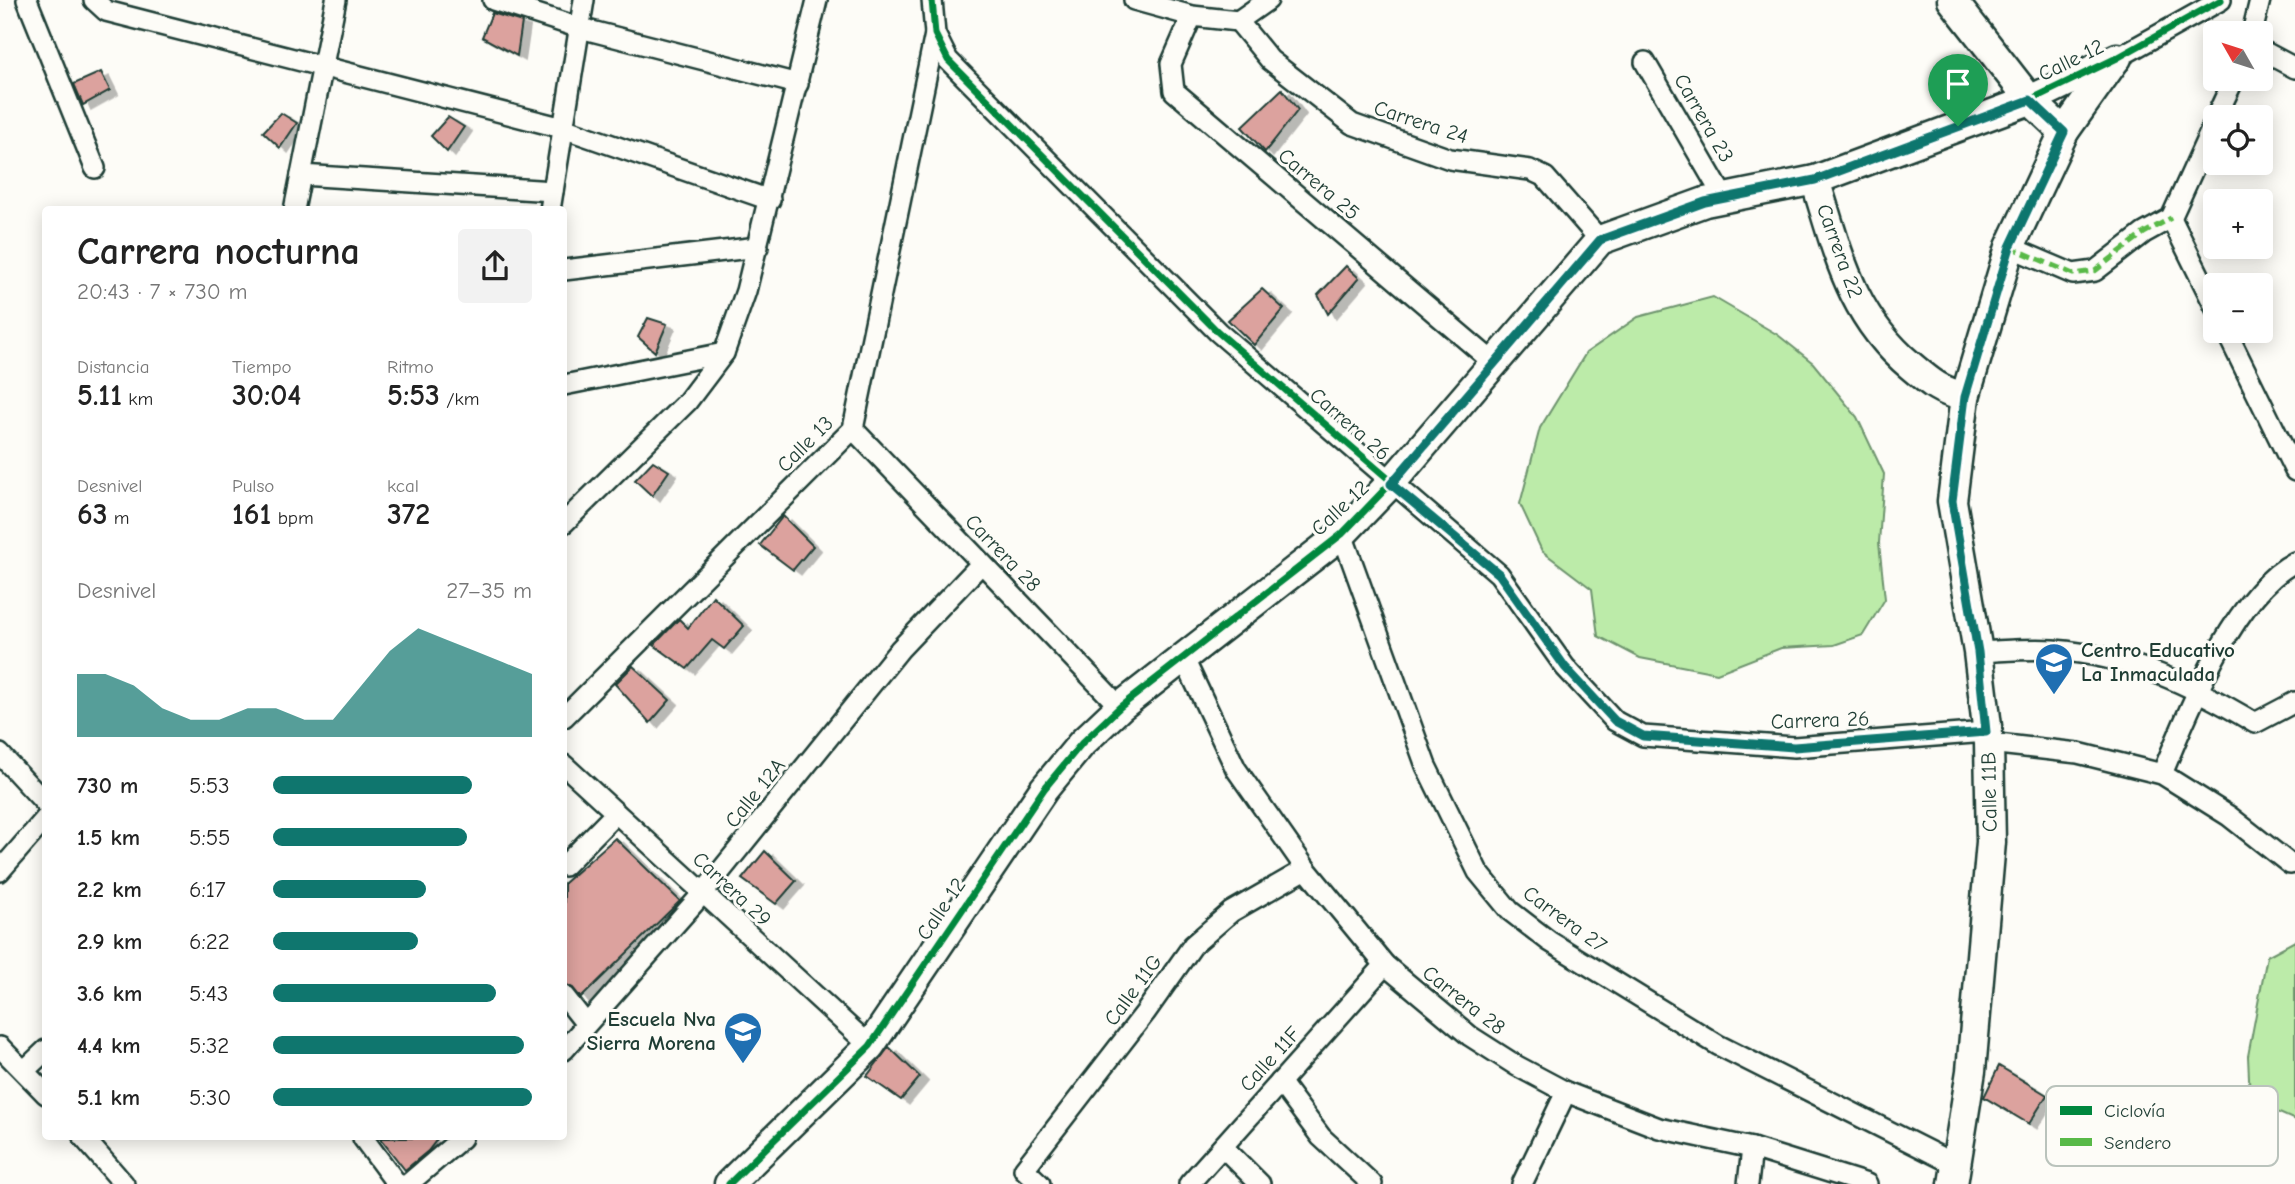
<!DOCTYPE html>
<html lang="es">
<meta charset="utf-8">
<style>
:root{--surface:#fff;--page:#f2f2f2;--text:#222;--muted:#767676;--accent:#0f766e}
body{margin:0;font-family:"Comic Neue",sans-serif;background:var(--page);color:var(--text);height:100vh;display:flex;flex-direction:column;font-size:26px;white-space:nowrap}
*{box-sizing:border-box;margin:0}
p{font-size:23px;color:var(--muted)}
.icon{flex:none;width:38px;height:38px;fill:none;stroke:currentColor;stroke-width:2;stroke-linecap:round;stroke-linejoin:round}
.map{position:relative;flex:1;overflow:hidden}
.details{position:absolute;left:42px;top:206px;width:525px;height:934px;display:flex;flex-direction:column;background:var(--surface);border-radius:7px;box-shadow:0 4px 18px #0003}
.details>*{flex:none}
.needle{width:46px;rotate:309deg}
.controls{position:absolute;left:2203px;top:21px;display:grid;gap:14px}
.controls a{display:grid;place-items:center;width:70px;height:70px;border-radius:7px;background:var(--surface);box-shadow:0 4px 18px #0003;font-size:35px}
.pin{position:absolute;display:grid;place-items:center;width:60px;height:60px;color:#fff;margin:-72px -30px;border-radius:50% 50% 50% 0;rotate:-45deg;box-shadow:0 0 7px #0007}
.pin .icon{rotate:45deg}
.round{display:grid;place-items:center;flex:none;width:74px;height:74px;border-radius:7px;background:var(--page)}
.overview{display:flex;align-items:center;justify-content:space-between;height:119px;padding:0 35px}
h1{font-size:38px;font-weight:700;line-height:52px}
.stats{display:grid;grid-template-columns:repeat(3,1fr);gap:10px;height:119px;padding:7px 35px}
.stats div{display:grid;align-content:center}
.stats b{font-size:30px;font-weight:700}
.stats small{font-size:19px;font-weight:400}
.stats p{font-size:19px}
.chart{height:196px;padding:14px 35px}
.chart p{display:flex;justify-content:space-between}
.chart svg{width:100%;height:126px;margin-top:7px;fill:var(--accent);opacity:.7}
ul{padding:0 35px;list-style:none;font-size:23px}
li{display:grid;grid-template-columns:112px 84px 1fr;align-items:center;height:52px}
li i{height:18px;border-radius:9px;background:var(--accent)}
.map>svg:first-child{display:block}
</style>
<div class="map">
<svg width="2295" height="1184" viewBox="0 0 2295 1184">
<defs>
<filter id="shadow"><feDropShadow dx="8" dy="4.5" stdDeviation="0" flood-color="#0004"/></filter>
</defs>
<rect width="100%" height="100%" fill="#fdfcf7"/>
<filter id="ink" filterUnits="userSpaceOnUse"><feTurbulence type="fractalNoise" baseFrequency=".0143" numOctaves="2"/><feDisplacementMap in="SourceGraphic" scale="14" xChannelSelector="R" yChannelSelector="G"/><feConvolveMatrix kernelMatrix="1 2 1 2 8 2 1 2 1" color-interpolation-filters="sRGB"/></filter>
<g filter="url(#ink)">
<g fill="#bceba9" stroke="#6e946e" stroke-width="2">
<path d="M1713,297L1778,335L1813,363L1857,417L1884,474L1879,543L1885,599L1863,635L1834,645L1781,648L1717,673L1640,658L1598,636L1592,589L1542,551L1520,504L1540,428L1586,353L1638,317Z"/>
<path d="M2295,941V1120L2250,1100L2248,1056L2267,956Z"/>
</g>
<g fill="#dca29e" stroke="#1f3d34" stroke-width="2" filter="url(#shadow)">
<path d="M492,13L522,22L517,56L482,37Z"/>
<path d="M101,72L110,90L83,105L74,84Z"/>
<path d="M1282,89L1298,110L1265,152L1242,127Z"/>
<path d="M281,113L297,123L280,148L263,132Z"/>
<path d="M448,117L464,127L447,152L431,136Z"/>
<path d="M1346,266L1359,278L1328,314L1318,295Z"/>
<path d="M1262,289L1284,309L1254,345L1228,320Z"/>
<path d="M648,318L667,324L655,352L638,337Z"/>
<path d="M653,461L669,471L652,496L635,480Z"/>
<path d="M783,516L813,546L793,570L760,545Z"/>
<path d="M713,596L744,626L724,649L712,640L687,669L654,645L679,619L688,628Z"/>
<path d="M633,666L670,700L650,723L615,684Z"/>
<path d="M615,838L680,901L581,998L573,988L564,984V883Z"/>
<path d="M765,851L796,881L776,904L742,879Z"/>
<path d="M889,1047L920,1077L901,1100L867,1076Z"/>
<path d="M1999,1066L2047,1095L2029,1124L1984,1097Z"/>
<path d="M380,1138H438L428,1151L405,1170Z"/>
</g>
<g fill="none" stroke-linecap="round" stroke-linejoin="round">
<defs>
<g id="street">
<path d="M27,0L95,168"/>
<path d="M94,0L106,11L563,128L770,200"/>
<path d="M493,0L580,28L798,84"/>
<path d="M932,0L935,34L948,60L1218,332L1499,574L1565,667L1615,721L1643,736L1794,747L1986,732"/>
<path d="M1134,0L1192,16L1238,21"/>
<path d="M1192,16L1171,64L1174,91L1494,363"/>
<path d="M1238,21L1270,60L1352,124L1450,159L1530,170L1545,177L1600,240"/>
<path d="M1238,21L1268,0"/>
<path d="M2252,33L2260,0"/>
<path d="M2261,50L2295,68"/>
<path d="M2117,58L2221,0"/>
<path d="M1645,62L1724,198"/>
<path d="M2216,117L2234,79"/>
<path d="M301,175L553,191"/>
<path d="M294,210L336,0"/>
<path d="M550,210L584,0"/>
<path d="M2171,218L2216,309"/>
<path d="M2010,247L2073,274L2095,271L2144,233L2171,218L2216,119"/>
<path d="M564,270L758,247"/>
<path d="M2226,331L2295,471"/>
<path d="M564,385L724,353"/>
<path d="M853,429L1120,707"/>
<path d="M564,523L687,402L724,353L746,291L817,0"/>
<path d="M1342,534L1426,766L1478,872L1510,911L1549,941L1718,1045L1956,1165"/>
<path d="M1978,652C2003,651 2029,648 2054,650C2131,656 2190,684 2255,723L2295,702"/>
<path d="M1184,659L1236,769L1306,869L1385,965L1470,1036L1517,1066L1566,1092L1659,1128L1752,1148L1867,1184"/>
<path d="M564,717L853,429L935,34"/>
<path d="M1989,743L2078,753L2162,774L2229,816L2290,864L2295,863"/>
<path d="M0,754L46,804"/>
<path d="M564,765L870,1046"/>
<path d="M2162,774C2188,712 2234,593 2295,562"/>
<path d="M564,866L616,813"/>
<path d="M0,871L46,818"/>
<path d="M564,996L586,1024"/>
<path d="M0,1047L46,1094"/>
<path d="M564,1050L703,893L900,649L981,564"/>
<path d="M25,1070L46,1050"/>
<path d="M1280,1082L1321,1137L1372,1184"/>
<path d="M84,1138L124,1184"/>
<path d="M363,1138L397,1184"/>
<path d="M1223,1147L1260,1184"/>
<path d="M408,1184L462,1138"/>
<path d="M1040,1184L1024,1169L1145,1013L1193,945L1231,912L1306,869"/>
<path d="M1189,1184L1385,965"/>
<path d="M1522,1184L1566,1092"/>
<path d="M1748,1184L1752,1148"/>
</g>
<g id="secondary">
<path d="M1952,0L2030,100L2064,132"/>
<path d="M1815,180C1838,252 1850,315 1911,366C1931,383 1940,391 1965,397"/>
<path d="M729,1184L870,1046L1044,789L1082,743L1120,707L1342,534L1391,483L1600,240L1705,202L1815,180L2030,100L2117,58"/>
<path d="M1953,1184L1971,1071L1991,842L1989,743L1978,652L1952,501L1965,397L2010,247L2064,132L2115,60"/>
</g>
</defs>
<use href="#street" stroke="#1f3d34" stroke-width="24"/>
<use href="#secondary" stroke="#1f3d34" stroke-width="33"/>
<use href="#street" stroke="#fdfcf7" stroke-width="19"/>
<use href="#secondary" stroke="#fdfcf7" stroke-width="28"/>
<path stroke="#58b947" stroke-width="5" stroke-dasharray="10 5" stroke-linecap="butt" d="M2010,247L2073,274L2095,271L2144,233L2171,218"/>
<defs>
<g id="cycleway">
<path d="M932,0L935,34L948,60L1218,332L1499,574L1565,667L1615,721L1643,736L1794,747L1986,732"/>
<path d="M729,1184L870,1046L1044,789L1082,743L1120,707L1342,534L1391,483L1600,240L1705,202L1815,180L2030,100L2117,58L2221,0"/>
</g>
</defs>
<use href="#cycleway" stroke="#fdfcf7" stroke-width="11"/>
<use href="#cycleway" stroke="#00873e" stroke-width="7"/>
</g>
</g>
<g fill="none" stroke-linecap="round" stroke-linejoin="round" filter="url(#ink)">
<defs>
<path id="route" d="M2030,100L2064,132L2010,247L1965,397L1952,501L1978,652L1986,732L1794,747L1643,736L1615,721L1565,667L1499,574L1391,484L1600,240L1705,202L1815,180Z"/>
</defs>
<use href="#route" stroke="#fff" stroke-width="14"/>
<use href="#route" stroke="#0f766e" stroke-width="9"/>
</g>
<defs>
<symbol id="school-pin" viewBox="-11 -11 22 30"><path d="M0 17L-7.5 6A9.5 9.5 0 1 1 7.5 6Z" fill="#1f6fb2" stroke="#fdfcf7"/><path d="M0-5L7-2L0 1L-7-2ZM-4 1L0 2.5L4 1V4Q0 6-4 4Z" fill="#fff"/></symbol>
</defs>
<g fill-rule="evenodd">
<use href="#school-pin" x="2032" y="640" width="44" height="60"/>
<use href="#school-pin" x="721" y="1009" width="44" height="60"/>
</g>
<g text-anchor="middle" stroke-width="6" stroke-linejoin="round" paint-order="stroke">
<g font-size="21" fill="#1f3d34" stroke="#fdfcf7">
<text transform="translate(2071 60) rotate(-26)" y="7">Calle 12</text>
<text transform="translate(1704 118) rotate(60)" y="7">Carrera 23</text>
<text transform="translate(1421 122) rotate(18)" y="7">Carrera 24</text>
<text transform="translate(1319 184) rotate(40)" y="7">Carrera 25</text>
<text transform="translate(1840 251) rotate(70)" y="7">Carrera 22</text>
<text transform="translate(1350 424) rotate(41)" y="7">Carrera 26</text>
<text transform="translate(805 444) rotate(-45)" y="7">Calle 13</text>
<text transform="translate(1340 508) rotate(-43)" y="7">Calle 12</text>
<text transform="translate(1003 553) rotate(46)" y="7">Carrera 28</text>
<text transform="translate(1820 720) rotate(-2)" y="7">Carrera 26</text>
<text transform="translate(1989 792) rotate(-91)" y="7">Calle 11B</text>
<text transform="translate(755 793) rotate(-51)" y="7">Calle 12A</text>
<text transform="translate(732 889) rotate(43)" y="7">Carrera 29</text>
<text transform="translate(941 909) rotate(-56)" y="7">Calle 12</text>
<text transform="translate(1565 919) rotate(36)" y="7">Carrera 27</text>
<text transform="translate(1133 990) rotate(-54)" y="7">Calle 11G</text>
<text transform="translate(1464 1000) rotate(38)" y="7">Carrera 28</text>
<text transform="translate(1270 1059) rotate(-48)" y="7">Calle 11F</text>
</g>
<g font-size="21" font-weight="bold" fill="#1f3d34" stroke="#fdfcf7" text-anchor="start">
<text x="2081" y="657">Centro Educativo<tspan x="2081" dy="24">La Inmaculada</tspan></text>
<text x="716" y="1026" text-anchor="end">Escuela Nva<tspan x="716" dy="24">Sierra Morena</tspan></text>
</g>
</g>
<rect x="2046" y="1086" width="232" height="80" rx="10" fill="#fdfcf7" stroke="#bac3bc" stroke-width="2"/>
<rect x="2060" y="1106" width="32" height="9" fill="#00873e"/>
<rect x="2060" y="1138" width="32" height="8" fill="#58b947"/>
<g font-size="19" fill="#1f3d34">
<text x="2104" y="1117">Ciclovía</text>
<text x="2104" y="1149">Sendero</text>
</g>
</svg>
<div class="controls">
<a><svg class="needle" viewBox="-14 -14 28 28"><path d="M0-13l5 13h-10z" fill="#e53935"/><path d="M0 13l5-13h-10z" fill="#767676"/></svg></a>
<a><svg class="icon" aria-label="locate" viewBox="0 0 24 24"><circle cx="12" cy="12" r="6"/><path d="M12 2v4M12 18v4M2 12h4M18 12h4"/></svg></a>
<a>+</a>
<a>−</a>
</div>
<div class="pin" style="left:1958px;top:126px;background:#1e9e55"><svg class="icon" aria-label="arrive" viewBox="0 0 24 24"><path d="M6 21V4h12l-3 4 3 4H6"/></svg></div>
<section class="details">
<div class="overview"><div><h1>Carrera nocturna</h1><p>20:43 · 7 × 730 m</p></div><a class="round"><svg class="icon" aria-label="share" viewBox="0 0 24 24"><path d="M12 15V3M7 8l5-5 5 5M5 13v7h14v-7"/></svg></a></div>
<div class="stats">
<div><p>Distancia</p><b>5.11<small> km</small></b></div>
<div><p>Tiempo</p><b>30:04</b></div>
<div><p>Ritmo</p><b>5:53<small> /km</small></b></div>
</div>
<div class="stats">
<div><p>Desnivel</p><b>63<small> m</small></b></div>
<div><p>Pulso</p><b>161<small> bpm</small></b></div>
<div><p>kcal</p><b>372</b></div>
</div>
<div class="chart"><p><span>Desnivel</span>27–35 m</p>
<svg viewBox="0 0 160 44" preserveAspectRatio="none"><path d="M0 44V22L10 22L20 26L30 34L40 38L50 38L60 34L70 34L80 38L90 38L100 26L110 14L120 6L130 10L140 14L150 18L160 22V44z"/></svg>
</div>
<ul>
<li><b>730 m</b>5:53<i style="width:77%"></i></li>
<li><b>1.5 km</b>5:55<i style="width:75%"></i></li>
<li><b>2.2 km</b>6:17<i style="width:59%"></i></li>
<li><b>2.9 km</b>6:22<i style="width:56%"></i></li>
<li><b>3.6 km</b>5:43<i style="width:86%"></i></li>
<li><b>4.4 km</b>5:32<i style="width:97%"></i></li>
<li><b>5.1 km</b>5:30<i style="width:100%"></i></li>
</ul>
</section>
</div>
